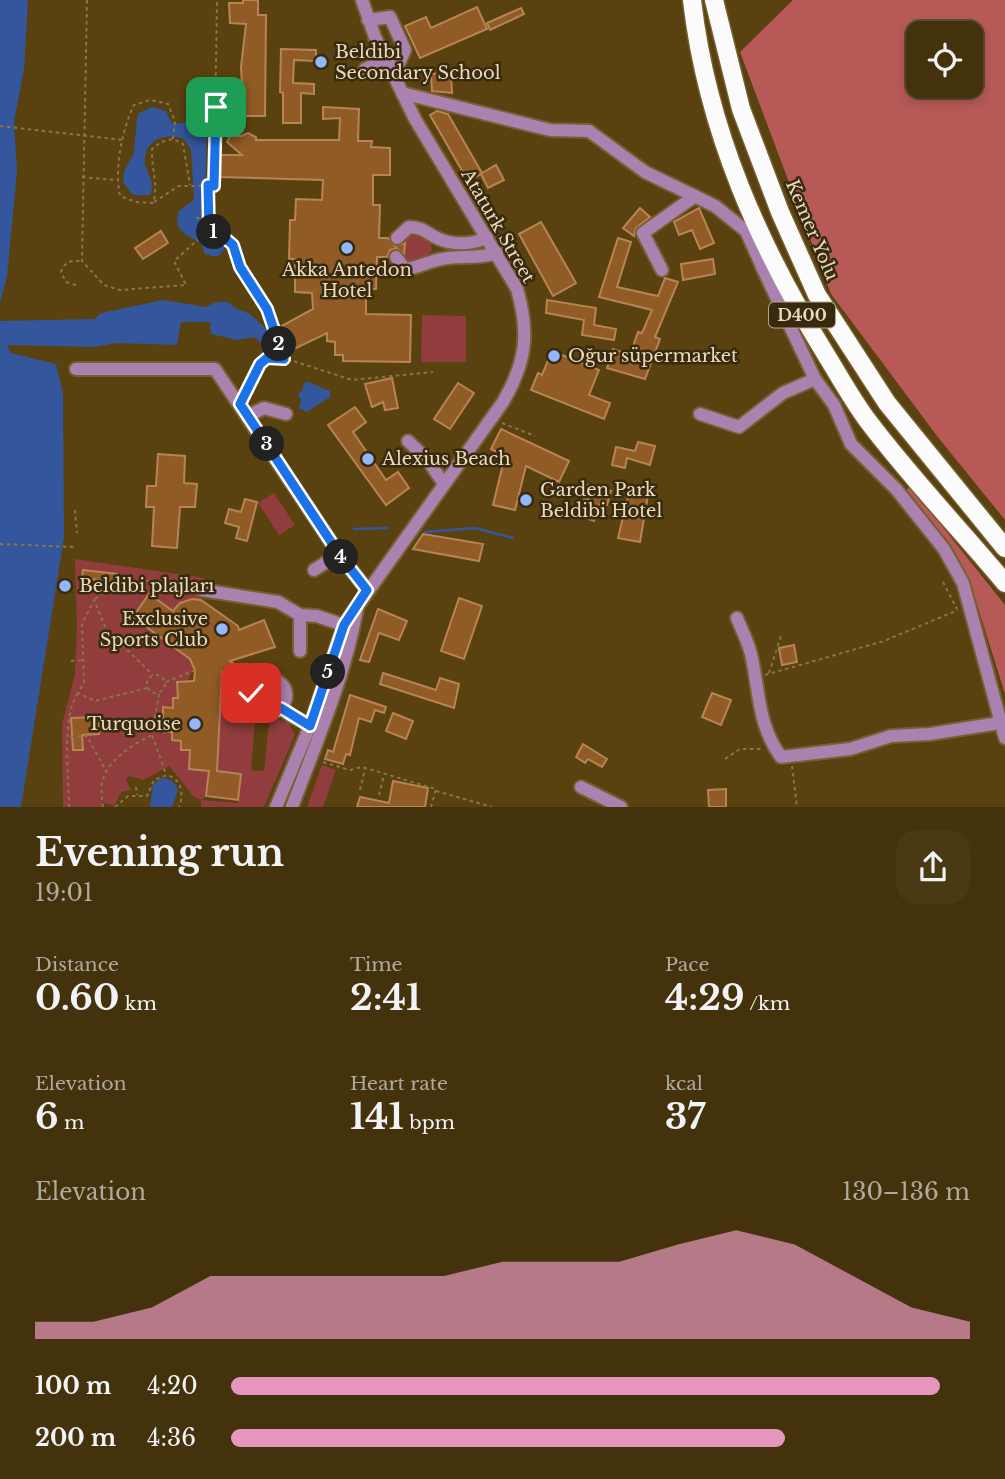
<!DOCTYPE html>
<meta charset="utf-8">
<style>
:root{--surface:#43320b;--page:#4a3a14;--text:#f1f3f6;--muted:#afaa9d;--line:#5b4d2c;--accent:#e797bd}
body{margin:0;font-family:"Libre Baskerville",serif;background:var(--page);color:var(--text);height:100vh;display:flex;flex-direction:column;font-size:26px;white-space:nowrap}
*{box-sizing:border-box;margin:0}
p{font-size:23px;color:var(--muted)}
.icon{flex:none;width:38px;height:38px;fill:none;stroke:currentColor;stroke-width:2;stroke-linecap:round;stroke-linejoin:round}
.map{position:relative;height:807px;overflow:hidden}
.details{display:flex;flex-direction:column;background:var(--surface);flex:1}
.details>*{flex:none}
.fabs{position:absolute;left:906px;top:21px;display:grid;gap:14px}
.fabs a{display:grid;place-items:center;width:77px;height:77px;border-radius:14px;background:var(--surface);box-shadow:0 4px 10px #0003,0 0 0 2px var(--line);font-size:35px}
.pin{position:absolute;display:grid;place-items:center;width:60px;height:60px;color:#fff;margin:-30px;border-radius:14px;box-shadow:0 4px 10px #0006}
.km{position:absolute;width:35px;height:35px;margin:-18px;border-radius:50%;background:#222;color:#fff;font-size:19px;line-height:35px;text-align:center}
.round{display:grid;place-items:center;flex:none;width:74px;height:74px;border-radius:21px;background:var(--page)}
.summary{display:flex;align-items:center;justify-content:space-between;height:119px;padding:0 35px}
h1{font-size:38px;font-weight:700;line-height:52px}
.metrics{display:grid;grid-template-columns:repeat(3,1fr);gap:10px;height:119px;padding:7px 35px}
.metrics div{display:grid;align-content:center}
.metrics b{font-size:35px;font-weight:700}
.metrics small{font-size:19px;font-weight:400}
.metrics p{font-size:19px}
.chart{height:196px;padding:14px 35px}
.chart p{display:flex;justify-content:space-between}
.chart svg{width:100%;height:126px;margin-top:7px;fill:var(--accent);opacity:.7}
ul{padding:0 35px;list-style:none;font-size:23px}
li{display:grid;grid-template-columns:112px 84px 1fr;align-items:center;height:52px}
li i{height:18px;border-radius:9px;background:var(--accent)}
.map>svg:first-child{display:block}
</style>
<div class="map">
<svg width="1005" height="807" viewBox="0 0 1005 807">
<rect width="100%" height="100%" fill="#59420f"/>
<g fill="#913d3d">
<path d="M413,234L430,239L432,251L420,262L408,264L405,261V237Z"/>
<path d="M422,315L466,316V362H421Z"/>
<path d="M274,493L295,525L279,535L258,503Z"/>
<path d="M75,559L204,578L201,600C188,599 181,601 173,611L149,594L133,617L190,659L194,668L187,682H177L184,698H173V708H163V732H172V740L181,741V750H190L209,771L206,796L202,800L238,803L241,774L217,771L221,690L244,693L246,712L255,722L251,770L264,771L269,723L274,717L289,724L295,735L264,807H201V800L194,797L169,766L144,780L129,776L126,780L131,790L121,792L114,806L103,802V807H63L62,724L75,674L77,625Z"/>
<path d="M322,765L336,770L323,807H307Z"/>
</g>
<g fill="#b65957" fill-rule="evenodd">
<path d="M793,0H1005V520L937,436L831,294L740,52ZM971,33V86H919V33Z"/>
<path d="M910,486L1005,605V694L969,579L952,547L905,492Z"/>
</g>
<g fill="#33569c">
<path d="M0,0H28L24,69L14,122L17,171L7,276L0,303Z"/>
<path d="M152,107L166,111L172,124L183,123L194,117L201,118L207,127L205,201L207,204L204,229L209,235L217,234L224,240V250L217,257L205,254L201,244C188,233 172,233 179,211L194,200L191,150L184,139C166,132 143,140 145,163C147,175 156,182 150,195H133L123,182L124,172L134,153L137,118L139,113Z"/>
<path d="M163,300L206,307L216,302H228L235,308L250,314L273,335L272,355L255,337L237,340L211,334L210,322H181L177,345L117,343L95,347L7,345L11,353L56,364L63,393L64,537L21,807H0V321L95,319L101,313Z"/>
<path d="M308,382L330,391V397L307,412L299,408L301,400L298,394L303,390V383Z"/>
<path d="M161,778C170,778 175,782 178,790L172,807H150L153,785Z"/>
</g>
<g fill="none" stroke-linecap="round" stroke-linejoin="round">
<g stroke="#33569c" stroke-width="2.5">
<path d="M354,529L388,528"/>
<path d="M425,532L475,528L513,538"/>
</g>
</g>
<g fill="#905b25" stroke="#b88455" stroke-width="2">
<path d="M243,0H258V15H266L265,116H244L241,67L246,24L230,23L229,3H243Z"/>
<path d="M477,7L487,29L420,58L405,26L426,17L431,28Z"/>
<path d="M521,8L524,14L490,30L487,23Z"/>
<path d="M281,49L316,50V61L294,60L293,83L314,84V94L301,93V123H283V93L280,92Z"/>
<path d="M451,73L452,93L432,91L431,74Z"/>
<path d="M323,107L359,109L358,141H372L371,147L390,148V175H373V205H380L379,238H388L395,246L405,243L404,254L396,248L390,250L387,257H377L376,289H366V314L411,315L410,362L343,361V355H335V342L327,341V333L290,351L278,328L313,309L312,293L295,292V259H289L290,220H295L296,199L322,200L323,180L220,177V155H242L227,142L230,136H241L248,133L256,137V140H339L340,118L323,119Z"/>
<path d="M437,111L448,114L482,173L496,165L504,180L488,188L481,174L468,181L430,115Z"/>
<path d="M640,208L650,217L636,228L634,236L623,228Z"/>
<path d="M699,208L714,243L700,249L692,230L679,235L674,222Z"/>
<path d="M541,222L576,283L553,296L519,234Z"/>
<path d="M161,231L168,243L143,259L135,248Z"/>
<path d="M618,238L631,242L617,287L658,296L665,278L678,282L655,337L660,339L645,379L607,368L613,349L630,355L638,332L642,333L652,310L599,297Z"/>
<path d="M713,259L715,274L683,280L681,264Z"/>
<path d="M547,300L596,308L594,325L616,329L614,340L582,335L584,320L546,313Z"/>
<path d="M552,351L599,370L589,395L610,403L604,419L531,390L538,373L542,375Z"/>
<path d="M392,378L398,408L385,410L383,402L372,407L365,384Z"/>
<path d="M458,383L474,393L450,429L434,419Z"/>
<path d="M355,407L366,422L353,432L386,480L398,472L409,488L386,505L328,425Z"/>
<path d="M501,429L569,461L559,482L526,466L515,510L493,505L505,456L491,449Z"/>
<path d="M638,442L655,446L650,465L627,458L625,468L612,465L616,447L635,451Z"/>
<path d="M158,454L185,456L184,483L197,484L195,507H180L177,548L152,546L154,507H146L147,486H156Z"/>
<path d="M587,485L611,491L607,505L600,503L594,521L586,518L592,501L584,499Z"/>
<path d="M629,492L648,495L640,542L618,538Z"/>
<path d="M245,499L257,502L247,541L236,538L239,527L225,523L229,509L241,512Z"/>
<path d="M423,534L483,544L479,561L413,549Z"/>
<path d="M83,570L117,574L116,582L82,578Z"/>
<path d="M149,594L173,611L180,603L192,599L201,600L238,626L239,630L264,620L275,647L230,661L250,677L249,685L244,688L222,672L217,771L241,774L238,800L206,796L209,771L189,769L190,750H181V741L172,740V732H163V707L173,708V698H178L177,682L194,681L195,670L190,659L133,617Z"/>
<path d="M459,598L482,606L464,659L441,651Z"/>
<path d="M378,609L407,621L399,640L379,633L369,662L360,660Z"/>
<path d="M794,645L797,662L782,665L779,648Z"/>
<path d="M383,673L436,690L440,678L459,684L454,708L380,684Z"/>
<path d="M712,693L731,700L721,725L702,717Z"/>
<path d="M350,695L386,707L384,713L375,710L371,722L359,718L350,755L346,754L343,764L325,759L328,750L333,752Z"/>
<path d="M393,713L413,721L406,739L386,731Z"/>
<path d="M98,717L99,734L82,735L83,750H73L71,718Z"/>
<path d="M583,744L607,759L602,767L588,759L585,763L576,757Z"/>
<path d="M393,781L428,788L425,807H357L360,797L389,803Z"/>
<path d="M726,789V807H709L708,790Z"/>
</g>
<g fill="none" stroke-linecap="round" stroke-linejoin="round">
<defs>
<g id="minor">
<path d="M368,20L390,17L405,50L393,76"/>
<path d="M365,69L386,60"/>
<path d="M402,93L550,130L589,131L645,172L715,206L746,231L760,262"/>
<path d="M397,238L409,227C426,228 425,233 439,239C453,245 474,245 487,237"/>
<path d="M762,239L761,265L815,379L834,405L851,444L896,489L944,549L963,583L1005,738"/>
<path d="M396,257L405,269C418,268 425,263 437,260C457,254 478,260 497,253"/>
<path d="M662,270L643,233L695,196"/>
<path d="M76,369H215L339,554L367,590"/>
<path d="M700,414L739,427L783,393L815,379"/>
<path d="M248,416L264,408L286,414"/>
<path d="M408,441L427,459L444,484"/>
<path d="M314,570L339,554"/>
<path d="M202,590L278,602L300,615L317,616L349,627"/>
<path d="M300,615V651"/>
<path d="M737,618C742,631 750,645 752,659C760,696 758,725 781,757L850,749L891,736L930,734L999,723"/>
<path d="M251,693V700L262,712L276,711C298,697 281,670 257,682"/>
<path d="M281,708L291,716L318,728"/>
<path d="M581,787L621,807"/>
<path d="M276,807L310,726L344,625L503,402C526,362 530,334 517,289L415,119L375,37L362,0"/>
<path d="M292,807C316,743 345,677 357,609"/>
</g>
<g id="highway">
<path d="M692,0C707,131 760,248 828,358C841,379 853,401 868,421C910,477 960,529 1005,583"/>
<path d="M714,0L741,109L780,212L817,295L887,403L1005,548"/>
</g>
</defs>
<use href="#minor" stroke="#766031" stroke-width="16"/>
<use href="#highway" stroke="#766031" stroke-width="21"/>
<g stroke="#8a7548" stroke-width="2" stroke-dasharray="3.5 3.5" stroke-linecap="butt">
<path d="M87,0L82,261L104,285L120,290L186,285L174,261L209,230"/>
<path d="M0,126L123,140"/>
<path d="M173,139L175,121L168,104L150,100L134,105C122,130 114,169 120,196L136,202L153,203C159,186 151,168 152,149L161,142L173,139L183,144L190,185"/>
<path d="M82,177L115,180"/>
<path d="M208,186L209,230"/>
<path d="M154,202L179,186H214L217,0"/>
<path d="M196,218L206,219"/>
<path d="M210,230L220,234L233,245L240,267L267,309L283,357"/>
<path d="M76,285L66,282L61,272C65,262 70,260 80,261"/>
<path d="M245,394L260,364L267,358L290,360L352,380L433,372"/>
<path d="M502,423L535,436"/>
<path d="M75,510L77,533"/>
<path d="M0,544L75,547"/>
<path d="M943,582L957,609"/>
<path d="M95,599C129,573 152,580 192,588"/>
<path d="M71,661L84,660"/>
<path d="M769,673L781,636"/>
<circle cx="156" cy="684" r="9"/>
<path d="M765,675L884,641L958,610"/>
<path d="M166,682L195,670"/>
<path d="M147,688L95,701L78,693L84,683L82,624L94,600L106,629L153,675"/>
<path d="M159,694L152,735L166,774"/>
<path d="M70,737L87,736L106,771"/>
<path d="M725,759L740,749H764"/>
<path d="M323,762L350,770L362,767L436,789L431,807"/>
<path d="M792,766L797,807"/>
<path d="M136,787L137,795"/>
<path d="M360,790L365,769"/>
<path d="M436,791L492,807"/>
<path d="M379,795L384,775"/>
<path d="M69,807C69,777 61,717 78,693"/>
<path d="M103,807C102,798 100,788 103,779C109,759 135,743 152,735"/>
<path d="M115,807L128,796H147L154,780L167,775C182,779 184,794 179,807"/>
</g>
<use href="#minor" stroke="#ab81b0" stroke-width="12"/>
<use href="#highway" stroke="#fbfbfb" stroke-width="18"/>
</g>
<g fill="none" stroke-linecap="round" stroke-linejoin="round">
<defs>
<path id="route" d="M216,107L214,186L208,185L209,230L220,234L233,245L240,267L267,309L284,359L267,358L260,364L240,404L339,554L367,590L344,625L310,726L281,708C266,718 252,710 251,693"/>
</defs>
<use href="#route" stroke="#fff" stroke-width="14"/>
<use href="#route" stroke="#1a73e8" stroke-width="9"/>
</g>
<g fill="#92b7fd" stroke="#372a0f" stroke-width="2.5">
<circle cx="321" cy="62" r="7"/>
<circle cx="347" cy="248" r="7"/>
<circle cx="554" cy="356" r="7"/>
<circle cx="368" cy="459" r="7"/>
<circle cx="526" cy="500" r="7"/>
<circle cx="65" cy="586" r="7"/>
<circle cx="222" cy="629" r="7"/>
<circle cx="195" cy="724" r="7"/>
</g>
<g text-anchor="middle" stroke-width="5" stroke-linejoin="round" paint-order="stroke">
<rect fill="#372a0f" stroke="#b5a587" stroke-width="2" x="769" y="302.5" width="66" height="25" rx="5"/>
<g font-size="16" font-weight="bold" fill="#ebdabb">
<text x="802" y="321">D400</text>
</g>
<g font-size="18" fill="#ebdabb" stroke="#372a0f" text-anchor="start">
<text x="335" y="58">Beldibi<tspan x="335" dy="21">Secondary School</tspan></text>
<text x="347" y="276" text-anchor="middle">Akka Antedon<tspan x="347" dy="21">Hotel</tspan></text>
<text x="568" y="362">Oğur süpermarket</text>
<text x="382" y="465">Alexius Beach</text>
<text x="540" y="496">Garden Park<tspan x="540" dy="21">Beldibi Hotel</tspan></text>
<text x="79" y="592">Beldibi plajları</text>
<text x="208" y="625" text-anchor="end">Exclusive<tspan x="208" dy="21">Sports Club</tspan></text>
<text x="181" y="730" text-anchor="end">Turquoise</text>
</g>
<g font-size="18" fill="#ebdabb" stroke="#372a0f">
<text transform="translate(498 226) rotate(60)" y="6">Ataturk Street</text>
<text transform="translate(812 230) rotate(67)" y="6">Kemer Yolu</text>
</g>
</g>
</svg>
<div class="fabs">
<a><svg class="icon" aria-label="locate" viewBox="0 0 24 24"><circle cx="12" cy="12" r="6"/><path d="M12 2v4M12 18v4M2 12h4M18 12h4"/></svg></a>
</div>
<div class="pin" style="left:216px;top:107px;background:#1e9e55"><svg class="icon" aria-label="arrive" viewBox="0 0 24 24"><path d="M6 21V4h12l-3 4 3 4H6"/></svg></div>
<div class="pin" style="left:251px;top:693px;background:#d93025"><svg class="icon" aria-label="check" viewBox="0 0 24 24"><path d="M5 12l5 5 9-10"/></svg></div>
<b class="km" style="left:214px;top:232px">1</b>
<b class="km" style="left:279px;top:344px">2</b>
<b class="km" style="left:267px;top:444px">3</b>
<b class="km" style="left:341px;top:557px">4</b>
<b class="km" style="left:328px;top:672px">5</b>
</div>
<section class="details">
<div class="summary"><div><h1>Evening run</h1><p>19:01</p></div><a class="round"><svg class="icon" aria-label="share" viewBox="0 0 24 24"><path d="M12 15V3M7 8l5-5 5 5M5 13v7h14v-7"/></svg></a></div>
<div class="metrics">
<div><p>Distance</p><b>0.60<small> km</small></b></div>
<div><p>Time</p><b>2:41</b></div>
<div><p>Pace</p><b>4:29<small> /km</small></b></div>
</div>
<div class="metrics">
<div><p>Elevation</p><b>6<small> m</small></b></div>
<div><p>Heart rate</p><b>141<small> bpm</small></b></div>
<div><p>kcal</p><b>37</b></div>
</div>
<div class="chart"><p><span>Elevation</span>130–136 m</p>
<svg viewBox="0 0 160 44" preserveAspectRatio="none"><path d="M0 44V38L10 38L20 33L30 22L40 22L50 22L60 22L70 22L80 17L90 17L100 17L110 11L120 6L130 11L140 22L150 33L160 38V44z"/></svg>
</div>
<ul>
<li><b>100 m</b>4:20<i style="width:96%"></i></li>
<li><b>200 m</b>4:36<i style="width:75%"></i></li>
</ul>
</section>
